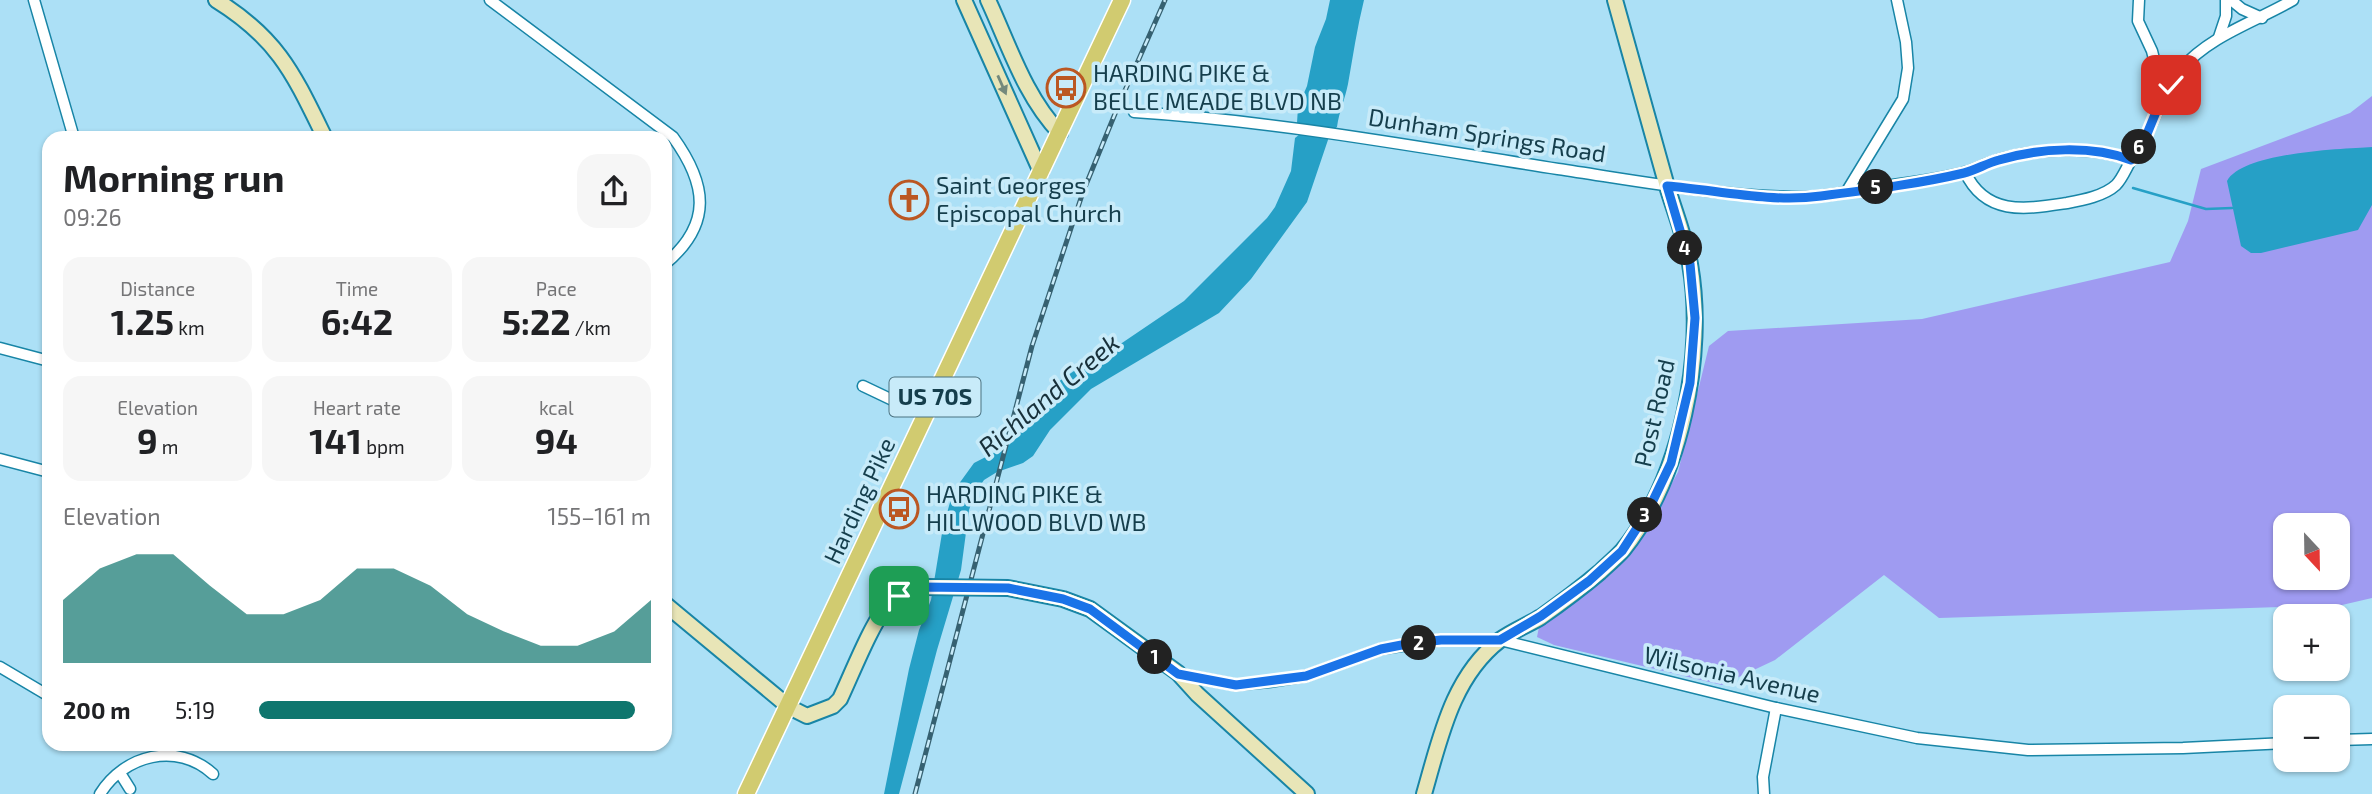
<!DOCTYPE html>
<meta charset="utf-8">
<style>
:root{--surface:#fff;--page:#f6f6f6;--text:#202124;--muted:#757577;--accent:#0f766e}
body{margin:0;font-family:"Exo 2",sans-serif;background:var(--page);color:var(--text);height:100vh;display:flex;flex-direction:column;font-size:26px;white-space:nowrap}
*{box-sizing:border-box;margin:0}
p{font-size:23px;color:var(--muted)}
.icon{flex:none;width:38px;height:38px;fill:none;stroke:currentColor;stroke-width:2;stroke-linecap:round;stroke-linejoin:round}
.map{position:relative;flex:1;overflow:hidden}
.side{position:absolute;left:42px;top:131px;width:630px;height:620px;display:flex;flex-direction:column;background:var(--surface);border-radius:21px;box-shadow:0 2px 5px #0004}
.side>*{flex:none}
.needle{width:46px;rotate:158deg}
.tools{position:absolute;left:2273px;top:513px;display:grid;gap:14px}
.tools a{display:grid;place-items:center;width:77px;height:77px;border-radius:14px;background:var(--surface);box-shadow:0 2px 5px #0004;font-size:35px}
.pin{position:absolute;display:grid;place-items:center;width:60px;height:60px;color:#fff;margin:-30px;border-radius:14px;box-shadow:0 4px 10px #0006}
.km{position:absolute;width:35px;height:35px;margin:-18px;border-radius:50%;background:#222;color:#fff;font-size:19px;line-height:35px;text-align:center}
.round{display:grid;place-items:center;flex:none;width:74px;height:74px;border-radius:21px;background:var(--page)}
.summary{display:flex;align-items:center;justify-content:space-between;height:119px;padding:0 21px}
h1{font-size:38px;font-weight:700;line-height:52px}
.figures{display:grid;grid-template-columns:repeat(3,1fr);gap:10px;height:119px;padding:7px 21px}
.figures div{display:grid;align-content:center;border-radius:18px;background:var(--page);text-align:center}
.figures b{font-size:35px;font-weight:700}
.figures small{font-size:19px;font-weight:400}
.figures p{font-size:19px}
.chart{height:196px;padding:14px 21px}
.chart p{display:flex;justify-content:space-between}
.chart svg{width:100%;height:126px;margin-top:7px;fill:var(--accent);opacity:.7}
ul{padding:0 21px;list-style:none;font-size:23px}
li{display:grid;grid-template-columns:112px 84px 1fr;align-items:center;height:52px}
li i{height:18px;border-radius:9px;background:var(--accent)}
.map>svg:first-child{display:block}
</style>
<div class="map">
<svg width="2372" height="794" viewBox="0 0 2372 794">
<rect width="100%" height="100%" fill="#ace0f6"/>
<path fill="#9f9bf1" fill-rule="evenodd" d="M2372,96V598L2342,605L1939,618L1884,575L1775,660L1722,685L1554,645L1537,637L1539,627L1583,597L1625,558L1651,522L1678,472L1709,346L1728,331L1922,319L2170,262L2188,221L2201,169L2350,113ZM2286,525H2338V578H2286Z"/>
<g fill="#26a0c6">
<path d="M1330,0H1364C1357,28 1353,56 1348,84C1345,99 1339,112 1337,127L1331,131L1307,202L1251,279L1219,313L1091,389L1050,430L1033,456L1023,463L997,472L984,480L975,493L969,510L961,570L937,650L899,794H884L909,669L919,630L931,600L943,527L953,492L974,463L1009,445L1038,405L1058,382L1090,360L1119,345L1184,301L1267,218L1275,207L1291,171L1295,138L1300,134L1301,128L1297,123L1298,107L1307,86L1315,47L1326,19Z"/>
<path d="M2372,147V205L2358,230L2261,253H2251L2241,246L2227,181C2243,152 2341,149 2372,147Z"/>
</g>
<g fill="none" stroke-linecap="round" stroke-linejoin="round">
<path stroke="#26a0c6" stroke-width="2.5" d="M2133,188L2206,209L2232,208"/>
<defs>
<g id="street">
<path d="M34,0L74,138"/>
<path d="M490,0L673,137C707,184 713,224 665,264"/>
<path d="M2139,0L2138,21L2152,51L2163,95"/>
<path d="M2231,0L2242,9L2262,18"/>
<path d="M2219,37L2226,16V0"/>
<path d="M2154,61L2171,68L2181,69"/>
<path d="M1134,112C1276,121 1417,147 1558,169C1639,181 1722,197 1804,197C1827,197 1849,191 1872,188C1903,183 1936,180 1966,172C1976,169 1985,164 1995,161C2034,148 2093,146 2131,160"/>
<path d="M1965,172C1986,217 2027,209 2067,203C2083,200 2104,196 2116,185C2122,179 2126,169 2130,162C2137,149 2146,138 2151,125C2160,105 2166,86 2181,69C2211,35 2255,22 2293,0"/>
<path d="M1847,191L1903,99L1908,68L1906,42L1897,0"/>
<path d="M0,348L49,361"/>
<path d="M863,386L926,416"/>
<path d="M0,459L49,472"/>
<path d="M0,667L49,696"/>
<path d="M1178,674L1236,685L1269,682L1306,676L1381,649L1441,640H1500L1776,708L1917,738L2028,750L2183,748L2286,743"/>
<path d="M2338,740L2372,739"/>
<path d="M120,773L130,789"/>
<path d="M100,794C124,755 177,741 213,774"/>
<path d="M1764,794L1763,777L1776,708"/>
</g>
<g id="secondary">
<path d="M216,0C279,39 294,75 325,138"/>
<path d="M964,0L1041,172"/>
<path d="M988,0C1009,45 1025,97 1060,133"/>
<path d="M1008,588L1063,599L1090,609L1178,673L1197,694L1307,794"/>
<path d="M665,604L789,707L807,716L833,706L840,699C852,674 873,619 891,601C901,592 914,588 926,587"/>
<path d="M1424,794C1440,739 1452,677 1500,640C1512,631 1528,625 1541,617C1561,603 1581,588 1600,572C1607,565 1616,558 1623,550C1681,478 1706,355 1690,264C1685,237 1674,210 1666,183C1649,122 1632,61 1615,0"/>
</g>
<path id="primary" d="M746,794L1122,0"/>
</defs>
<use href="#street" stroke="#1885a6" stroke-width="13"/>
<use href="#secondary" stroke="#1885a6" stroke-width="18"/>
<use href="#primary" stroke="#fff" stroke-width="19"/>
<use href="#street" stroke="#fff" stroke-width="10"/>
<use href="#secondary" stroke="#e8e5b7" stroke-width="14"/>
<use href="#primary" stroke="#d1cb70" stroke-width="16"/>
<defs>
<path id="rail" d="M915,794L1032,346L1083,192L1119,104L1165,0"/>
</defs>
<use href="#rail" stroke="#366171" stroke-width="5"/>
<use href="#rail" stroke="#c8ebf9" stroke-width="2.5" stroke-dasharray="8" stroke-linecap="butt"/>
<defs>
<path id="secondary-bridge" d="M926,587L1008,588"/>
</defs>
<use href="#secondary-bridge" stroke="#1885a6" stroke-width="18" stroke-linecap="butt"/>
<use href="#secondary-bridge" stroke="#e8e5b7" stroke-width="14"/>
</g>
<defs><path id="oneway-solid" d="M-6-.8H1V-3.2L6.5 0L1 3.2V.8H-6Z" transform="scale(1.75)"/></defs>
<use fill="#74897c" href="#oneway-solid" transform="translate(1002 85) rotate(66)"/>
<g fill="none" stroke-linecap="round" stroke-linejoin="round">
<defs>
<path id="route" d="M899,596L920,587L1008,588L1063,599L1090,609L1178,674L1236,685L1306,676L1381,649L1412,643L1441,640H1500L1541,616L1589,581L1622,551L1648,511L1671,463L1690,383L1695,318L1690,264L1667,186C1717,190 1770,203 1821,196C1868,190 1918,184 1964,173C1976,170 1987,163 1999,160C2040,148 2091,145 2131,160L2147,134L2163,95L2171,85"/>
</defs>
<use href="#route" stroke="#fff" stroke-width="14"/>
<use href="#route" stroke="#1a73e8" stroke-width="9"/>
</g>
<defs>
<symbol id="bus-ring" viewBox="-11 -11 22 22"><circle r="9.5" fill="#c8ebf9" stroke="#bb5722" stroke-width="1.5"/><path d="M-5-6H5V4H4V6H2V4H-2V6H-4V4H-5ZM-3.5-4V0h7V-4ZM-3.5 1.2v1.5H-2V1.2ZM2 1.2v1.5H3.5V1.2Z" fill="#bb5722"/></symbol>
<symbol id="church-ring" viewBox="-11 -11 22 22"><circle r="9.5" fill="#c8ebf9" stroke="#bb5722" stroke-width="1.5"/><path d="M-1.2-6h2.4v3.5h3.3v2.4h-3.3V6h-2.4V-.1h-3.3v-2.4h3.3Z" fill="#bb5722"/></symbol>
</defs>
<g fill-rule="evenodd">
<use href="#bus-ring" x="1044" y="66" width="44" height="44"/>
<use href="#church-ring" x="887" y="178" width="44" height="44"/>
<use href="#bus-ring" x="877" y="487" width="44" height="44"/>
</g>
<g text-anchor="middle" stroke-width="7" stroke-linejoin="round" paint-order="stroke">
<rect fill="#c8ebf9" stroke="#4b7280" stroke-width="2" x="889.5" y="377.5" width="91" height="39" rx="5"/>
<g font-size="23" font-weight="bold" fill="#153e4c">
<text x="935" y="405">US 70S</text>
</g>
<g font-size="24" fill="#153e4c" stroke="#c8ebf9" text-anchor="start">
<text x="1093" y="82">HARDING PIKE &amp;<tspan x="1093" dy="28">BELLE MEADE BLVD NB</tspan></text>
<text x="936" y="194">Saint Georges<tspan x="936" dy="28">Episcopal Church</tspan></text>
<text x="926" y="503">HARDING PIKE &amp;<tspan x="926" dy="28">HILLWOOD BLVD WB</tspan></text>
</g>
<g font-size="24" fill="#153e4c" stroke="#c8ebf9">
<text transform="translate(1487 136) rotate(9)" y="8">Dunham Springs Road</text>
<text transform="translate(1655 413) rotate(-77)" y="8">Post Road</text>
<text transform="translate(860 501) rotate(-65)" y="8">Harding Pike</text>
<text transform="translate(1732 675) rotate(13)" y="8">Wilsonia Avenue</text>
</g>
<g font-size="26" font-style="italic" fill="#18303a" stroke="#c8ebf9">
<text transform="translate(1049 395) rotate(-40)" y="9">Richland Creek</text>
</g>
</g>
</svg>
<div class="tools">
<a><svg class="needle" viewBox="-14 -14 28 28"><path d="M0-13l5 13h-10z" fill="#e53935"/><path d="M0 13l5-13h-10z" fill="#757577"/></svg></a>
<a>+</a>
<a>−</a>
</div>
<div class="pin" style="left:899px;top:596px;background:#1e9e55"><svg class="icon" aria-label="arrive" viewBox="0 0 24 24"><path d="M6 21V4h12l-3 4 3 4H6"/></svg></div>
<div class="pin" style="left:2171px;top:85px;background:#d93025"><svg class="icon" aria-label="check" viewBox="0 0 24 24"><path d="M5 12l5 5 9-10"/></svg></div>
<b class="km" style="left:1155px;top:657px">1</b>
<b class="km" style="left:1419px;top:643px">2</b>
<b class="km" style="left:1645px;top:515px">3</b>
<b class="km" style="left:1685px;top:248px">4</b>
<b class="km" style="left:1876px;top:187px">5</b>
<b class="km" style="left:2139px;top:147px">6</b>
<section class="side">
<div class="summary"><div><h1>Morning run</h1><p>09:26</p></div><a class="round"><svg class="icon" aria-label="share" viewBox="0 0 24 24"><path d="M12 15V3M7 8l5-5 5 5M5 13v7h14v-7"/></svg></a></div>
<div class="figures">
<div><p>Distance</p><b>1.25<small> km</small></b></div>
<div><p>Time</p><b>6:42</b></div>
<div><p>Pace</p><b>5:22<small> /km</small></b></div>
</div>
<div class="figures">
<div><p>Elevation</p><b>9<small> m</small></b></div>
<div><p>Heart rate</p><b>141<small> bpm</small></b></div>
<div><p>kcal</p><b>94</b></div>
</div>
<div class="chart"><p><span>Elevation</span>155–161 m</p>
<svg viewBox="0 0 160 44" preserveAspectRatio="none"><path d="M0 44V22L10 11L20 6L30 6L40 17L50 27L60 27L70 22L80 11L90 11L100 17L110 27L120 33L130 38L140 38L150 33L160 22V44z"/></svg>
</div>
<ul>
<li><b>200 m</b>5:19<i style="width:96%"></i></li>
</ul>
</section>
</div>
